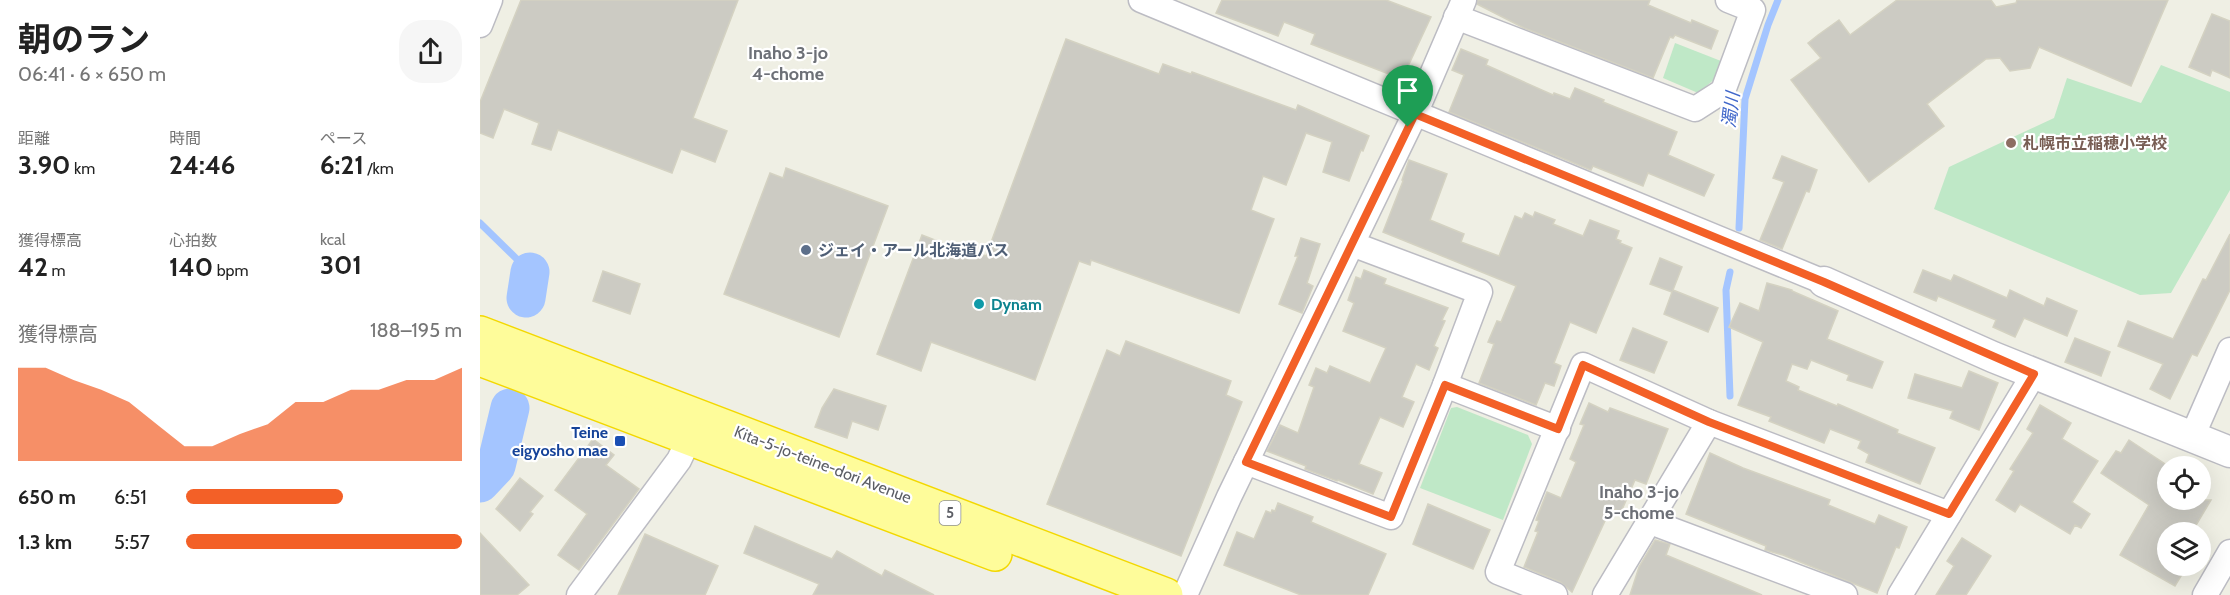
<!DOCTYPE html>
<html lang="ja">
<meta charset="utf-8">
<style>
:root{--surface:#fff;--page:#f6f6f6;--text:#222;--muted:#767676;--accent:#f36027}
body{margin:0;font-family:Cabin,"Noto Sans JP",sans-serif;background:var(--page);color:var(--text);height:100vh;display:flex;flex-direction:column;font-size:22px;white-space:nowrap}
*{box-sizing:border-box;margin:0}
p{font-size:20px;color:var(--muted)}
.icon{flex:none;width:33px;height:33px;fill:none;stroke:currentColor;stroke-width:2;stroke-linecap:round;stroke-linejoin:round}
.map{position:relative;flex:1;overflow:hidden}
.panel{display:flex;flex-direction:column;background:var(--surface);width:480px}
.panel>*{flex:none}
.controls{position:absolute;left:1677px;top:456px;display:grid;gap:12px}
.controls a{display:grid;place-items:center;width:54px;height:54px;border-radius:50%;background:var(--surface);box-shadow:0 6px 24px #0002;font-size:30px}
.pin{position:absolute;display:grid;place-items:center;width:51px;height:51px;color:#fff;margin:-62px -26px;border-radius:50% 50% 50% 0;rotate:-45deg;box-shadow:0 0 6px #0007}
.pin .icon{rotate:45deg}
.round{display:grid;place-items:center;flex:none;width:63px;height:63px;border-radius:24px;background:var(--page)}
.headline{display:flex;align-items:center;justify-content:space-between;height:102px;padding:0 18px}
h1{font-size:33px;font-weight:700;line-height:45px}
.metrics{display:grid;grid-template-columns:repeat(3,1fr);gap:9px;height:102px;padding:6px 18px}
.metrics div{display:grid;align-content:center}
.metrics b{font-size:26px;font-weight:700}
.metrics small{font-size:16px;font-weight:400}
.metrics p{font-size:16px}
.chart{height:168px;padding:12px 18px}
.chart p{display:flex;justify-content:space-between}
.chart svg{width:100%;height:108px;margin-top:6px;fill:var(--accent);opacity:.7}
ul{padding:0 18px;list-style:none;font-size:20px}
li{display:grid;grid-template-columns:96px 72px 1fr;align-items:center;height:45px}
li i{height:15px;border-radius:8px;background:var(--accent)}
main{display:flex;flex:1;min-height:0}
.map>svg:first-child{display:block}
</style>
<main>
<section class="panel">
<div class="headline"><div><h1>朝のラン</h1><p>06:41 · 6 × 650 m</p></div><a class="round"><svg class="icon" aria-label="share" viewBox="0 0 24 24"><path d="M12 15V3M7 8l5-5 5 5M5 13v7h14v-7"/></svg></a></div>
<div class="metrics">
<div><p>距離</p><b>3.90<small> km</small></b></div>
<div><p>時間</p><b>24:46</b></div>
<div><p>ペース</p><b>6:21<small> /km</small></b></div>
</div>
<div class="metrics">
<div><p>獲得標高</p><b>42<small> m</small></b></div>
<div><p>心拍数</p><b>140<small> bpm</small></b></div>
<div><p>kcal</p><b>301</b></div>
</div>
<div class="chart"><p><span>獲得標高</span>188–195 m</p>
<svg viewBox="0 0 160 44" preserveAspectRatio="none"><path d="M0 44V6L10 6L20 11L30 15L40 20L50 29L60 38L70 38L80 33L90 29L100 20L110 20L120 15L130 15L140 11L150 11L160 6V44z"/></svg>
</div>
<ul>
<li><b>650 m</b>6:51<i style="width:57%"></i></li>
<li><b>1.3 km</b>5:57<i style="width:100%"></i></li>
</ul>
</section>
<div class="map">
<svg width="1750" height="595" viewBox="0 0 1750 595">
<rect width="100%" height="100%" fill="#efefe4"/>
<g fill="#bfe8c7">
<path d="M1195,43L1241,61L1236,78L1218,93L1183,78Z"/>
<path d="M1681,65L1750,92V190L1691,293L1660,295L1454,209L1469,167L1574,118L1587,78L1661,103Z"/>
<path d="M977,407L1048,435L1052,444L1023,520L940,488L971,408Z"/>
</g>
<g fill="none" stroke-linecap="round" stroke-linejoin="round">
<g stroke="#a4c5ff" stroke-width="7">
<path d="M0,223L50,272"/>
<path d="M1259,228L1265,99L1288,25L1298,0"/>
<path d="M1250,396L1246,290L1250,272"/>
</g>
<g stroke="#a4c5ff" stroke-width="39">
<path d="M46,298L50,272"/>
<path d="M0,483L16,466L30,408"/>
</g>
</g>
<g fill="#cccbc3" stroke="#d4d2c2" stroke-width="1.5">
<path d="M41,0H258L213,118L247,131L235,162L201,149L192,173L78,130L71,150L52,144L59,123L24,109L13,138L0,133V102Z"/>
<path d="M742,0H906L951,17L922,79L831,44L835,34L804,22L798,36L736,13Z"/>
<path d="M998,0H1170L1168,5L1211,23L1212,20L1238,31L1231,49L1195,35L1193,38L1190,37L1173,78L1044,28L997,4Z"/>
<path d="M1417,0H1511L1516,7L1536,3L1537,0H1688L1651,86L1559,47L1550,68L1530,71L1520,58L1506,59L1447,104L1464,126L1389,182L1311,80L1341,58L1328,43L1338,35L1359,20L1370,35Z"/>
<path d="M1732,14L1750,21V78L1732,70L1730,76L1709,67Z"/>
<path d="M586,39L679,74L683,64L711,74L712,72L816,110L818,105L889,136L883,151L881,150L869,181L843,172L852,142L826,133L806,185L783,176L771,210L794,219L759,313L611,260L610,265L599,261L555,380L451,342L441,371L397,354L442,235L478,249L479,246L506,256Z"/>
<path d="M981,49L1008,60L1006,65L1073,95L1074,93L1090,99L1095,88L1124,100L1123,102L1197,132L1188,155L1234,175L1224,196L1168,173L1163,186L1113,166L1111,170L969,112L984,75L972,70Z"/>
<path d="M1302,156L1337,170L1329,192L1326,191L1302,249L1280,240L1304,182L1293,178Z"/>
<path d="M929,160L967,174L950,220L984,234L981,242L1019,256L1035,216L1042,219L1045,213L1053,217L1055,212L1075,220L1073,224L1103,236L1110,220L1139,231L1136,239L1141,241L1140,243L1152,248L1116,333L1090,322L1074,363L1081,366L1074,386L1065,383L1056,405L999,383L1014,344L1008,342L1017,321L1021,322L1036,286L903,232L923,181L922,180Z"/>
<path d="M306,168L408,206L359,337L244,294L290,173L303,178Z"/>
<path d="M1750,234V290L1717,356L1712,354L1690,399L1670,389L1683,364L1638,346L1648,321L1693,339L1723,279L1726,280Z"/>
<path d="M821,238L840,244L827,283L833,286L822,313L799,304L818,256H815Z"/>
<path d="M1180,258L1202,267L1193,290L1238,308L1228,332L1184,314L1192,292L1170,284Z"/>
<path d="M884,270L906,279L904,284L968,308L962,320L965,321L954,346L958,348L949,370L936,364L922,397L934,402L923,427L900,417L879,464L902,473L893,494L858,480L857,481L825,469L826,466L787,451L800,425L818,433L834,387L829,385L836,368L847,373L850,366L890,383L906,348L863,331L874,303L868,300L876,277L881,279Z"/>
<path d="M1443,270L1471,281L1474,275L1527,298L1530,290L1564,306L1567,298L1597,311L1587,336L1544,318L1535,337L1513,327L1516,320L1458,296L1456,301L1434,292Z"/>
<path d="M123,271L160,284L150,314L113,301Z"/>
<path d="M1287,283L1312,290V291L1358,311L1347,339L1403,362L1392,388L1367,380L1369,375L1331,360L1327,369L1312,364L1306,381L1319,387L1318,390L1357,406L1358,404L1418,430L1417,433L1455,448L1440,484L1386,462L1389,454L1378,448L1381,441L1350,429L1344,443L1289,421L1291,417L1258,405L1283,342L1249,327L1260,303L1279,311Z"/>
<path d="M1153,328L1187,342L1174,373L1140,360Z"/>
<path d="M1595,338L1630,352L1621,376L1585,362Z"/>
<path d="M646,341L751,381L746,395L762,402L701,556L567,504L627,350L640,356Z"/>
<path d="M1489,371L1518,383L1499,430L1470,418L1473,411L1428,398L1435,374L1482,388Z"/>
<path d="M354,389L406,406L398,430L372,421L367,438L335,427L342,408Z"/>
<path d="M1109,403L1128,412L1130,408L1188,429L1166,484L1155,480L1141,512L1131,508L1092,592L1080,582L1044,567L1058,532L1055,531L1059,521L1056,520L1067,492L1081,498L1096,462L1090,459L1104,425L1100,424Z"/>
<path d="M1560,405L1591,423L1582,439L1618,461L1592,502L1610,514L1601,528L1595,525L1590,534L1540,504L1535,512L1516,500L1534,471L1530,469L1553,433L1547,429Z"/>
<path d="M113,439L134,455L126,465L159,489L99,570L78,555L107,514L75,490Z"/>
<path d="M1649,440L1688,466V500H1731L1712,532H1688V566H1707L1695,586L1640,555L1669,505L1621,473L1636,451L1641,453Z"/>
<path d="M1230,453L1263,468L1350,500L1348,505L1395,524L1399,515L1427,527L1419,548L1416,547L1397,593L1303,555L1285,550L1286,546L1206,514Z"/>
<path d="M40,478L63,496L50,512L53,514L40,531L16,509Z"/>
<path d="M798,503L833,517L831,522L906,554L888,595H821L744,565L757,532L774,539L786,511L791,513L792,510L795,511Z"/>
<path d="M948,504L1010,530L993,569L933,544Z"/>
<path d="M275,526L352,559L357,551L402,576L405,570L454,595H333L339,584L264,553Z"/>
<path d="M0,533L49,585L37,595H0Z"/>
<path d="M165,534L238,566L225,595H138Z"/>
<path d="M1482,538L1511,556L1486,595H1456L1474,566L1467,561Z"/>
<path d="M1175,540L1190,544L1186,555L1282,595H1150L1159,567Z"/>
</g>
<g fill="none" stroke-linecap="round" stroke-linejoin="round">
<defs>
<g id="minor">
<path d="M661,0L1344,282"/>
<path d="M976,17L1215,109L1243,91L1273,10L1248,0"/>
<path d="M0,25L10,0"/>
<path d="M965,385L1078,429"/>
<path d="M1712,437L1750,350"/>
<path d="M766,462L911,517L965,385L1000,292L872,244"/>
<path d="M1168,521L1365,595"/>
<path d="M99,595L199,460L209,439"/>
<path d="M705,595L749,497L935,114L984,0"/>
<path d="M1075,595L1018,572L1103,365L1229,422L1469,514"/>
<path d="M1125,595L1229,422"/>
<path d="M1420,595L1554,374"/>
<path d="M1725,595L1750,552"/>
</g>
<path id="tertiary" d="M1344,282L1513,357L1750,452"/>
<g id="trunk">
<path d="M0,333L686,595"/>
<path d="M0,359L515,554"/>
</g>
</defs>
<use href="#minor" stroke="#bcbcc3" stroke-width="27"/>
<use href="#tertiary" stroke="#bcbcc3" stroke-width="33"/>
<use href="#trunk" stroke="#f3d800" stroke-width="36"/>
<use href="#minor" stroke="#fff" stroke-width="24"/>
<use href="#tertiary" stroke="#fff" stroke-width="30"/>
<use href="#trunk" stroke="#fefc9a" stroke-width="33"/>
</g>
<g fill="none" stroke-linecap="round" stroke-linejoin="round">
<defs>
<path id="route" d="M935,114L1344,282L1554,374L1469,514L1229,422L1103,365L1078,429L965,385L911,517L766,462Z"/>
</defs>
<use href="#route" stroke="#fff" stroke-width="12"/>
<use href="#route" stroke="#f36027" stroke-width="8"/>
</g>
<circle fill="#8d6e63" stroke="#fff" stroke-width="2" cx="1531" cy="143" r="6"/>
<circle fill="#5c6f8a" stroke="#fff" stroke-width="2" cx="326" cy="250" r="6"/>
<circle fill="#0f9aa8" stroke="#fff" stroke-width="2" cx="499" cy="304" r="6"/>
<rect fill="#1a4fb4" stroke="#fff" stroke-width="2" x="134" y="435" width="12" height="12" rx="3"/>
<g text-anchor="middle" stroke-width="4.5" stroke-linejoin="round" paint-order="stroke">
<rect fill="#fff" stroke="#8d8e93" stroke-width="1.5" x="459.5" y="501" width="21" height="24" rx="4.5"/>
<g font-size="15" font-weight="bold" fill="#5c5e65">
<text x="470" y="518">5</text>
</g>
<g font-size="16" font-weight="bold" fill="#785e54" stroke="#fff" text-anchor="start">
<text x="1543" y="149">札幌市立稲穂小学校</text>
</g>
<g font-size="16" font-weight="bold" fill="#4e5e75" stroke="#fff" text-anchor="start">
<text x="338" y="256">ジェイ・アール北海道バス</text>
</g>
<g font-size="16" font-weight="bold" fill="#0d838f" stroke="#fff" text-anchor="start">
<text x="511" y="310">Dynam</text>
</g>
<g font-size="16" font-weight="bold" fill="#164399" stroke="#fff" text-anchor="end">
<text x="128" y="438">Teine<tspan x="128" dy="18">eigyosho mae</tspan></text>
</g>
<g font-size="16" fill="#5c5e65" stroke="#fff">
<text transform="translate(343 464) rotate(21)" y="6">Kita-5-jo-teine-dori Avenue</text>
</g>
<g font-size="18" font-weight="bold" fill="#6d7077" stroke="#fff">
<text x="308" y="59">Inaho 3-jo<tspan x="308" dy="21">4-chome</tspan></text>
<text x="1159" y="498">Inaho 3-jo<tspan x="1159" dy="21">5-chome</tspan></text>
</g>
<g font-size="18" font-style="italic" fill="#4067ca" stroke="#fff">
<text transform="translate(1251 110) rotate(-83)" y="6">濁川</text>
</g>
</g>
</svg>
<div class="controls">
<a><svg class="icon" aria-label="locate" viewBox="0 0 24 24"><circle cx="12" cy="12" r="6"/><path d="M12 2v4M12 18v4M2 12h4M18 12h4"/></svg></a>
<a><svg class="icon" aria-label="layers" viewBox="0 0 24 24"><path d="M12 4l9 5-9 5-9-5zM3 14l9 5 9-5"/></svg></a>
</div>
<div class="pin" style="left:928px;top:127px;background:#1e9e55"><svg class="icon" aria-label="arrive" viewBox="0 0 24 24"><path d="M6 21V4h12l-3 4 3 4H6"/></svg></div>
</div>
</main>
